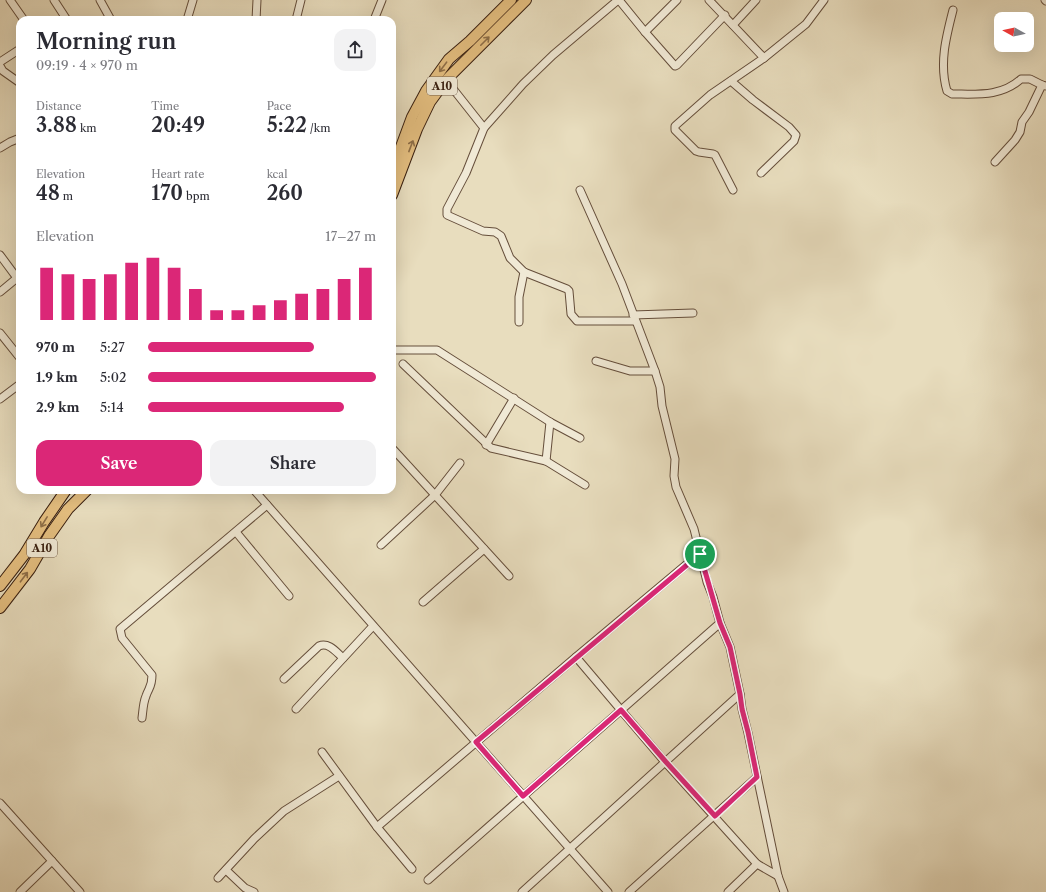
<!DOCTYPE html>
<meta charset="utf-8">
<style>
:root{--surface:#fff;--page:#f2f2f3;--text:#2b2b33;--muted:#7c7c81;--accent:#db2777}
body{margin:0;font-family:"Libre Caslon Text",serif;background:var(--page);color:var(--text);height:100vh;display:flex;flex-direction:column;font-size:15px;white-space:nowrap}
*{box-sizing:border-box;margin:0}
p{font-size:13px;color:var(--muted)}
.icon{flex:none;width:22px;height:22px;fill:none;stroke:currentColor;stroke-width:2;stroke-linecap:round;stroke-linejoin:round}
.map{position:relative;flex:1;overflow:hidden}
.details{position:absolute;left:16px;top:16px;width:380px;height:478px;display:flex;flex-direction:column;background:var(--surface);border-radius:12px;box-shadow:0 4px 16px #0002}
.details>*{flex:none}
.needle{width:26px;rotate:278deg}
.buttons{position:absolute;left:994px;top:12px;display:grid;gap:8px}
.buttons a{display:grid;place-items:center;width:40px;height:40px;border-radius:8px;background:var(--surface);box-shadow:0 4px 16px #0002;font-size:20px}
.pin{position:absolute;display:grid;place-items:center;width:34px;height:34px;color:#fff;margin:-17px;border:2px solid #fff;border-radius:50%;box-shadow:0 1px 4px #0007}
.round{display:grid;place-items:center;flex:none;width:42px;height:42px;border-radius:12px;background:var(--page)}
.overview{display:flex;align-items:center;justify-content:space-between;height:68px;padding:0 20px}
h1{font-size:22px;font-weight:600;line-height:30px}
.figures{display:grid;grid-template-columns:repeat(3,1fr);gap:6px;height:68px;padding:4px 20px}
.figures div{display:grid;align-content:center}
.figures b{font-size:20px;font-weight:600}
.figures small{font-size:11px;font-weight:400}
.figures p{font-size:11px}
.chart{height:112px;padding:8px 20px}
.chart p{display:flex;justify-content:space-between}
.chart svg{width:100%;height:72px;margin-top:4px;stroke:var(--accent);stroke-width:6}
.button{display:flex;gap:8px;margin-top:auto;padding:8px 20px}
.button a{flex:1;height:46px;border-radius:12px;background:var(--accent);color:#fff;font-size:16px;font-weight:600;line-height:46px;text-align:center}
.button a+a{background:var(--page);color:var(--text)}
ul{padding:0 20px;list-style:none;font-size:13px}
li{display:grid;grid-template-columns:64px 48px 1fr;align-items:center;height:30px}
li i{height:10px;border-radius:5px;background:var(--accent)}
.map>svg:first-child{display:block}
</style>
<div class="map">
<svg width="1046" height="892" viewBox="0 0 1046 892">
<rect width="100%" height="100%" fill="#e8ddbe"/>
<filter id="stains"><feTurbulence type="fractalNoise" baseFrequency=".005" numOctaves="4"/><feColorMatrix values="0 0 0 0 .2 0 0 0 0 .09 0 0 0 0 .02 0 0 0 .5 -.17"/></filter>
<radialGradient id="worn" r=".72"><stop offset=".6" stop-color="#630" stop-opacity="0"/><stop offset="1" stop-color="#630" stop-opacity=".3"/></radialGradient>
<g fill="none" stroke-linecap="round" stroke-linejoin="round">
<defs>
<g id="minor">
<path d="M10,0L24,20"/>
<path d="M54,0L67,20"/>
<path d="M100,0L111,20"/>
<path d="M618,0L553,55L523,84L484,128L466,173L447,209V215L483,231L495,232L501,236L510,258L524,272L567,289L569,291L571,314L577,321H635"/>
<path d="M619,0L645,32L675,66L677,65L725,15"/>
<path d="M709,0L764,58"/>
<path d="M1045,0L1046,1"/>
<path d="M953,10C946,37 939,64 947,91L952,94C977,94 1001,97 1021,79H1030L1042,85"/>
<path d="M187,20L193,0"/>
<path d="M256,20L257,0"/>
<path d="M296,20L301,0"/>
<path d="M374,20L382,0"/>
<path d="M733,25L756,0"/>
<path d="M645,32L677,0"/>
<path d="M0,62L20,49"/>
<path d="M0,66L3,71L20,83"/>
<path d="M446,80L484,128"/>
<path d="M731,81L753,100L789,127L796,135L794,141L761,173"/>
<path d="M0,148L10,142L20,138"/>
<path d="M995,162L1015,140L1020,132L1022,122L1029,112L1042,85L1046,86"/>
<path d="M580,190L622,284L655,371L660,387L662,406L675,459L674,476L676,487L694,529L707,582L713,597L720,623L730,647L740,694L742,709L748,733L778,876L784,892"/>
<path d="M733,190L715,155L713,154L699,152L696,151L675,130V126L710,95L764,58L806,24L824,0"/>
<path d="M0,255L20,282"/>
<path d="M0,292L17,278"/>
<path d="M633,315L693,313"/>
<path d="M519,322V297L524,272"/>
<path d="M0,333L20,358"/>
<path d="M392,350H437L550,422L580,438"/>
<path d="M596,361L630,371H655"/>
<path d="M403,364L491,448L546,461L585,485"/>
<path d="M0,399L20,384"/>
<path d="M486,445L514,398"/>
<path d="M392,448L509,576"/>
<path d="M546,461L550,422"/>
<path d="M254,490L608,892"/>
<path d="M236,532L289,596"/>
<path d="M381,545L435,495L460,463"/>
<path d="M423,602L484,549"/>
<path d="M576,657L665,762L757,864L778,876"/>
<path d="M284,679L319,646C329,642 336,652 343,658"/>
<path d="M296,709L373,626"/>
<path d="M142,718C143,711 143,703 146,696C149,687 152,687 152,675L122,638L120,629L267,505"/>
<path d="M322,752L377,827L412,869"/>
<path d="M0,803L80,892"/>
<path d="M377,827L576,657L699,554"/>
<path d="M226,870L245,888L254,892"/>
<path d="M218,878L254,839L284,811L339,776"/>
<path d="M428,880L720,623"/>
<path d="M20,892L52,861"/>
<path d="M522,892L740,694"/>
<path d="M629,892L757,777"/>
<path d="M728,892L757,864"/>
</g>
<g id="highway">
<path d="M392,171L412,117L426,91L449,59L470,41L511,0"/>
<path d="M392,195L417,129L430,102L446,80L526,0"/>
<path d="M0,586L24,555L44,522L66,490"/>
<path d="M0,608L30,569L49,536L68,509L87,490"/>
</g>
</defs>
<use href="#minor" stroke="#654e3b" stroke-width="9"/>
<use href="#highway" stroke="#391f0f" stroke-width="12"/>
<use href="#minor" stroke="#f0e9d5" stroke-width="7"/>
<use href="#highway" stroke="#e4be7f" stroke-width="10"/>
</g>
<defs><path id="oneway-shaft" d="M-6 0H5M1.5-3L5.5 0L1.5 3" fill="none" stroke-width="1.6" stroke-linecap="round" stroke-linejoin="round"/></defs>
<g stroke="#8e6e47">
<use href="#oneway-shaft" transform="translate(485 41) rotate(-45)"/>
<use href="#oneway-shaft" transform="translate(443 67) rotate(127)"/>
<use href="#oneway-shaft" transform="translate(411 146) rotate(-69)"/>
<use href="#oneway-shaft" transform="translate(44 522) rotate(122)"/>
<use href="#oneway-shaft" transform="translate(24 577) rotate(-53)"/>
</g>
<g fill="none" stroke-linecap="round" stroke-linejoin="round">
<defs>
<path id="route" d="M700,554L720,623L730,647L740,694L742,709L748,732L757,777L715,816L666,762L621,710L523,796L476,742Z"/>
</defs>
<use href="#route" stroke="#fff" stroke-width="8"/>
<use href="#route" stroke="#db2777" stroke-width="5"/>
</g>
<g text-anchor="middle" stroke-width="3.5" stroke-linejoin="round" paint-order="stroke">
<g fill="#f0e9d5" stroke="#705c4a" stroke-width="1">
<rect x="427" y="77" width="30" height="18" rx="3"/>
<rect x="27" y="539" width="30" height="18" rx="3"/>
</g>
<g font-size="11" font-weight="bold" fill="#391f0f">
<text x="442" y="90">A10</text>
<text x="42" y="552">A10</text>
</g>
</g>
<rect width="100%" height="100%" filter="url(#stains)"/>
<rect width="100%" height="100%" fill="url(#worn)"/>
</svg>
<div class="buttons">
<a><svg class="needle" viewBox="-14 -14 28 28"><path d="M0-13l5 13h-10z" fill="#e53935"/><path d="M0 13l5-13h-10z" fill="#7c7c81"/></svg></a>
</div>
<div class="pin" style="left:700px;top:554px;background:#1e9e55"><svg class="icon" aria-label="arrive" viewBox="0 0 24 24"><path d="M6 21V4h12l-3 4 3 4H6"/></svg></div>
<section class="details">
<div class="overview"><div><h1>Morning run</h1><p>09:19 · 4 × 970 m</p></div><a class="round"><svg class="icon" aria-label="share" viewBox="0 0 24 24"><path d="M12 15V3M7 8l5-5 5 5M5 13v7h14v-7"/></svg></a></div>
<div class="figures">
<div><p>Distance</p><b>3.88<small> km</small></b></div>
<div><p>Time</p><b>20:49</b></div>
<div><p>Pace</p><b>5:22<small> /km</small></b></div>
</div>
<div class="figures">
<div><p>Elevation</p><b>48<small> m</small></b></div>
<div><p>Heart rate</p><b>170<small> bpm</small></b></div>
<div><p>kcal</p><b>260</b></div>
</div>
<div class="chart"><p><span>Elevation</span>17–27 m</p>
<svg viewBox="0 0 160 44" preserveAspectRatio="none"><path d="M5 44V12M15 44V16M25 44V19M35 44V16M45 44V9M55 44V6M65 44V12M75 44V25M85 44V38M95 44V38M105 44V35M115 44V32M125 44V28M135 44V25M145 44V19M155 44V12"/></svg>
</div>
<ul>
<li><b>970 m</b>5:27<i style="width:73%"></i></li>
<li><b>1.9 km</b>5:02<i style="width:100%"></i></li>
<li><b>2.9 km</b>5:14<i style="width:86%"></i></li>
</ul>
<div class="button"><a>Save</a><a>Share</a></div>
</section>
</div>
